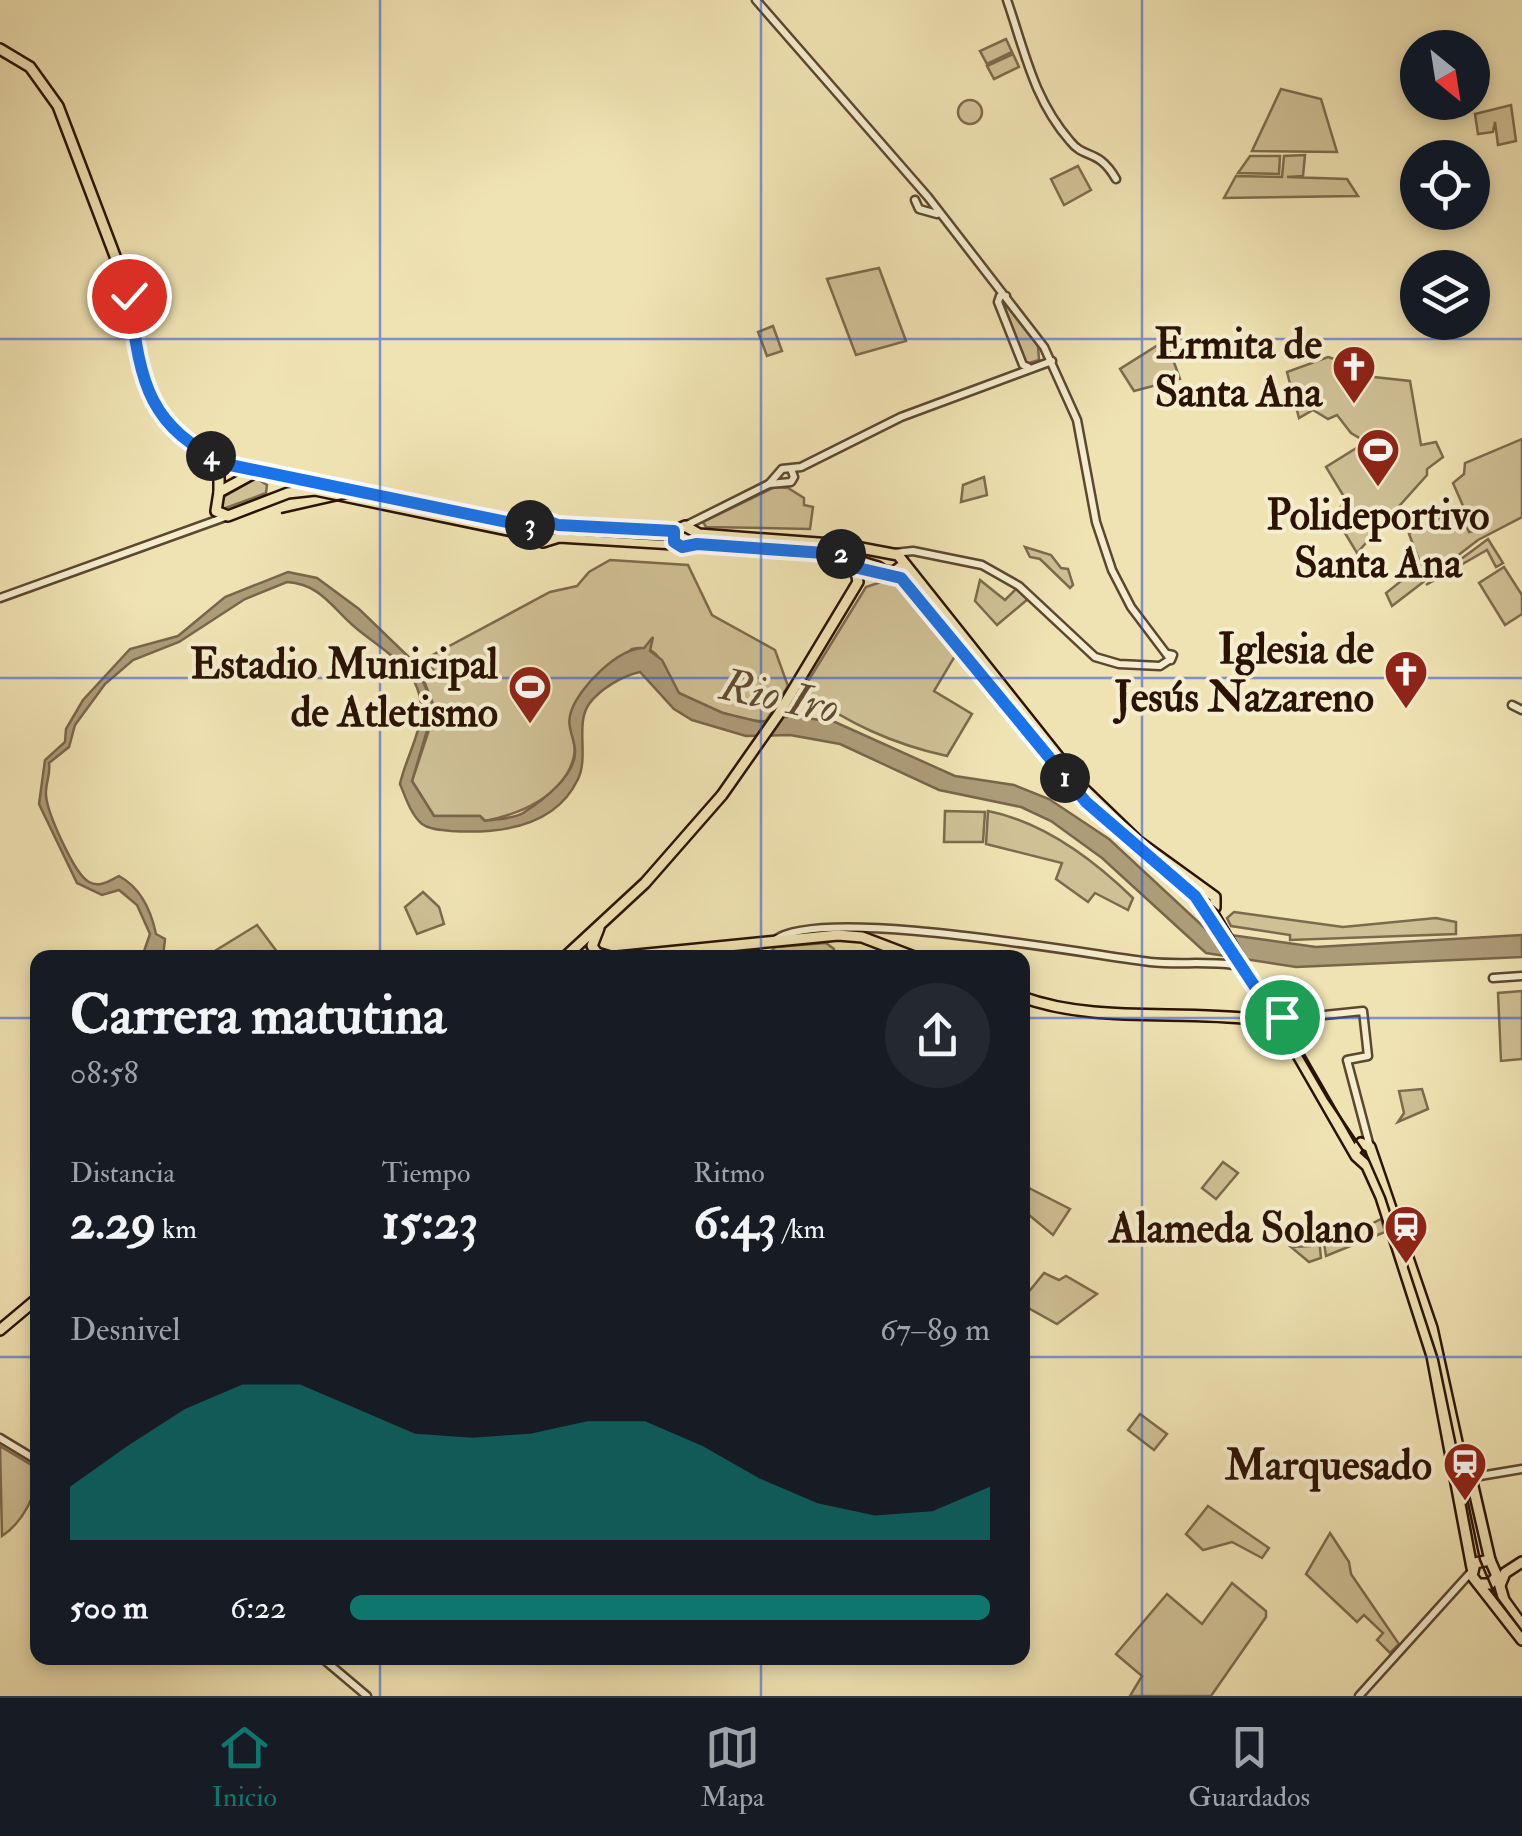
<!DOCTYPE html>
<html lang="es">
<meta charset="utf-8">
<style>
:root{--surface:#171b24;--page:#242831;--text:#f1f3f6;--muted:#9ea1a6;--line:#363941;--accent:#0f766e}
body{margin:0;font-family:"IM FELL Double Pica",serif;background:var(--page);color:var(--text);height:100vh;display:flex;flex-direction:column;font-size:38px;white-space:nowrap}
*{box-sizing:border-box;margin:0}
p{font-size:32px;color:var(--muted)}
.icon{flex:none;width:55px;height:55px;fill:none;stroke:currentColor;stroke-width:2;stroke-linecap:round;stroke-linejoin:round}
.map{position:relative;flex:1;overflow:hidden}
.details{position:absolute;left:30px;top:950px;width:1000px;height:715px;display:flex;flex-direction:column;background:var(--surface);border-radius:20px;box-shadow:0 5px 15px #0003}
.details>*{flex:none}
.needle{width:65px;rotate:150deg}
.tools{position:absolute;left:1400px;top:30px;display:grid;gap:20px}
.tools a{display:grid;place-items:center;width:90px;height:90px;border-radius:50%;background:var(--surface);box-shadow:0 5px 15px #0003;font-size:50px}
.pin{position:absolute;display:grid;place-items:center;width:85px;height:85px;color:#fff;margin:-42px;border:5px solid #fff;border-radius:50%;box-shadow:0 2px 10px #0007}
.km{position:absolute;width:50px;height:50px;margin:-25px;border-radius:50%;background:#222;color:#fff;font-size:28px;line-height:50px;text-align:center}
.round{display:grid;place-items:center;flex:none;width:105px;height:105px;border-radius:52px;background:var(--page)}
.overview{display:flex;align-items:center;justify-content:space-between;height:170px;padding:0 40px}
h1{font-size:55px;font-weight:700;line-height:75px}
.metrics{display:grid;grid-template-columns:repeat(3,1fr);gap:15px;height:170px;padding:10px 40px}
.metrics div{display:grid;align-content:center}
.metrics b{font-size:50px;font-weight:700}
.metrics small{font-size:28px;font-weight:400}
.metrics p{font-size:28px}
.chart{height:280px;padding:20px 40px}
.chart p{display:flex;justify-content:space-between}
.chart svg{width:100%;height:180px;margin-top:10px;fill:var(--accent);opacity:.7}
ul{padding:0 40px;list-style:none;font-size:32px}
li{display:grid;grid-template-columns:160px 120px 1fr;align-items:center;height:75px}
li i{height:25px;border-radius:12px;background:var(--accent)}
.tab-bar{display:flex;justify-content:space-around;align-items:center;height:140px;border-top:2px solid var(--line);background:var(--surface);font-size:28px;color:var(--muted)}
.tab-bar a{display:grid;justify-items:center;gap:5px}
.tab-bar .on{color:var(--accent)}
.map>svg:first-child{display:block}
</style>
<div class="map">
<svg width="1522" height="1696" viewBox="0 0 1522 1696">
<rect width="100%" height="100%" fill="#f0e3b3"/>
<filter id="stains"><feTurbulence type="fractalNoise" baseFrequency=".002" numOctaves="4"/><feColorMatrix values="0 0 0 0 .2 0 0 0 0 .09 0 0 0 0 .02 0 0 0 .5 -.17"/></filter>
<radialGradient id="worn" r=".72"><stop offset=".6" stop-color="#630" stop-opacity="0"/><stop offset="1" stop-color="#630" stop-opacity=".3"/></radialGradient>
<g fill="#cfc095" stroke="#7d6a4c" stroke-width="2.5">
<path d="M1006,39L1012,52L987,64L980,51Z"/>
<path d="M1013,54L1019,67L994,79L987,66Z"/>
<path d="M1281,89L1321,99L1337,152L1252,151Z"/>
<circle cx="970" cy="112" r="12"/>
<path d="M1511,105L1516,141L1498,145L1495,122L1493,132L1478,134L1475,114Z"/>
<path d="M1305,155L1303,176L1287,177L1347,179L1358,196L1224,198L1236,176L1282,177L1284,156Z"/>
<path d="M1250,156H1280L1279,174L1238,173Z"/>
<path d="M1078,166L1091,190L1064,205L1051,179Z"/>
<path d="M879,268L906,341L856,355L827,279Z"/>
<path d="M1002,300L1038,346L1039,360L1026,364Z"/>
<path d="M773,326L782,351L767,356L758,332Z"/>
<path d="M1166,340L1180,379L1134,391L1120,369Z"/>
<path d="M1328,357L1356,366L1355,375L1410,381L1421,445L1436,442L1443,457L1427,469V475L1357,553L1334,515L1346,500L1326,467L1366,442L1351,433L1337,415L1328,419L1313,410L1299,418L1287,372Z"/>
<path d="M1522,439V517L1478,540L1392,606L1386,593L1421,565L1409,534L1459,508L1469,532L1474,531L1453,483L1464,474L1465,463Z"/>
<path d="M984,477L987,495L961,502L963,485Z"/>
<path d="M256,478L267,485L266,493L223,509L220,499Z"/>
<path d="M775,487L788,488L804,498V505L813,507L810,529L706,527L703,522Z"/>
<path d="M1488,539L1503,563L1496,567L1487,550L1426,585Z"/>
<path d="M1025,547L1051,555L1061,568L1068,569L1073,585L1070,588L1040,559L1030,557Z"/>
<path d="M610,560L688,565L712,615L775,650L788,686L766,721C748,723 689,704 678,692C663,677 664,641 632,649C609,667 583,682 572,710C565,727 578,741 574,756C565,796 520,814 485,821L480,816H434L412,781L433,718L434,707L423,678L436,674L427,658L550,592L577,586L589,572Z"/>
<path d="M1504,567L1522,595V614L1505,625L1479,583Z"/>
<path d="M893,578L948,638L955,656L934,691L972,714L947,756C892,744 848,723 802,691L866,587Z"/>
<path d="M980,580L1005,600L1016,589L1028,599L997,625L975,601Z"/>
<path d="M945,811L985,812L983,842H944Z"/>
<path d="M988,811C1044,822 1094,860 1133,898L1128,910L1095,893L1088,902L1056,879L1062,863L986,844Z"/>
<path d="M423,892L439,907L444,924L417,934L405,907Z"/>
<path d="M1234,912L1343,927L1436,918L1456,922V934L1290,940V935L1231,926L1227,918Z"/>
<path d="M257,925L281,957H205Z"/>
<path d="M826,943L834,949L832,957H767L775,947Z"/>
<path d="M1522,991V1059L1501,1061L1498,993Z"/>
<path d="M1422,1089L1428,1109L1398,1122L1404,1113L1399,1091Z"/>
<path d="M1223,1162L1238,1173L1216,1199L1202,1188Z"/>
<path d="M1025,1186L1070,1209L1053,1235L1023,1210Z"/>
<path d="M1381,1219L1385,1232L1326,1256L1323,1236L1329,1229L1365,1227Z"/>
<path d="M1311,1229H1318L1321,1258L1309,1262L1291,1247L1310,1246Z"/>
<path d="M1044,1273L1059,1280L1066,1276L1097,1294L1057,1324L1023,1305V1299Z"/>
<path d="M1140,1414L1167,1434L1154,1450L1128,1430Z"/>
<path d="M0,1446L38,1469C38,1494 22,1523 2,1536Z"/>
<path d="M1208,1506L1269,1548L1262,1558L1232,1542L1203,1550L1186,1534Z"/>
<path d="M1330,1533L1349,1562L1351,1574L1399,1644L1390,1653L1377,1640L1383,1633L1364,1615L1357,1622L1306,1574Z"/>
<path d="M1232,1583L1266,1611V1617L1211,1696H1130L1142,1676L1116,1654L1167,1594L1202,1624Z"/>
</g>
<path fill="#ad9c78" stroke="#79654a" stroke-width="2.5" d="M288,572L317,578L359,609L415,663L434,707L412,781L434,816H480L485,821C496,819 513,819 523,813C542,801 577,775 575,750C574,736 566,726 571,712C579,687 618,648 644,648L653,637L650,651L662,660L679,693L723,713L760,722L791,716L835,722L955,776L1014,785L1049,799L1109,839L1209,932L1316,947L1522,935V957L1296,967L1206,953L1102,858L1051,821L1021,807L939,790L840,744L790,735L746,736L692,720L674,709L640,672C622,676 600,689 589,704C575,724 589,756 578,779C555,828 498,834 451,831C442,830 430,830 422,824C411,815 405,796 400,784C405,760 421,734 421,709C421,668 383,651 356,628C333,609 321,584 287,582L245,599L179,642L133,660L105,684L75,725L69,747L49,763C51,774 45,784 46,795C47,812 74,874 89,882C99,888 109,881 119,876C141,888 151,910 156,934L165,939L163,957H142L150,934L137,905L119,890L102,895L77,883L39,804L45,760L65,742L66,729L83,700L130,649L178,636L225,597Z"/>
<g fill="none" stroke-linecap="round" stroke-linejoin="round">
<defs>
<g id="minor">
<path d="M756,0L928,197L1044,347L1077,420L1096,522L1112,570L1131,607L1171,660L1173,655L1168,654"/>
<path d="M1007,0C1025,52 1033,98 1070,141C1085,160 1098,148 1116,179"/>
<path d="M915,200L919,209L937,214"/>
<path d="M1006,296H1000L998,302L1023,365L1028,367"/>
<path d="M769,484L782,469L801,467L901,417L1052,361"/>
<path d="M685,526L769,484L791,482L794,477L791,469"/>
<path d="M894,553L913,551L982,565L1019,586L1095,657L1119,664L1160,666L1169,660"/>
<path d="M0,598L228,516"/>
<path d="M1512,705L1522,710"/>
<path d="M775,940C821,905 1085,954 1150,962C1178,965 1205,961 1234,965"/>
<path d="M1493,978L1522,976"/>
<path d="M1270,1007L1286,1019L1363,1011L1368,1056L1347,1060L1370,1147"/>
<path d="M0,1438L38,1461"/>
<path d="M1472,1481L1474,1477L1522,1469"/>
<path d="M322,1658L367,1696"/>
<path d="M1359,1696L1472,1571"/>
</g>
<g id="major">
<path d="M0,49L30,67L58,106L126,285L138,362L151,400L173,431L219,468V492"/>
<path d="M211,456L256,472L321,485"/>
<path d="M256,472L219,492L216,511L228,516L288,493L315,490L522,533L543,542L559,537L838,554L867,570L894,572L904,564"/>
<path d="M341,489L521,525L545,520L566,526L674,531"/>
<path d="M675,543L674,531L685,526L699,534L845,545L898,555L1084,789L1139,842L1215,897V907L1204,909"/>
<path d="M891,573L916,592L1074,789L1195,896L1220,927"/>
<path d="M1219,925L1254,982L1266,1014"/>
<path d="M599,928L592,946L597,953L610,957"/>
<path d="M564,958L645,883L722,795L778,715L858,582L855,566"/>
<path d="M607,958L838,935L862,937L917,958"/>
<path d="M1022,997C1093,1023 1178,1010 1252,1019L1267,1013"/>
<path d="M1267,1013L1280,1024L1356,1156L1367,1166L1381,1197L1432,1356L1472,1568"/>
<path d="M1355,1151L1361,1143L1370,1147L1432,1328L1462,1465L1472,1482L1490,1560"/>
<path d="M0,1330L38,1298"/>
<path d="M1497,1576L1504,1600L1522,1625"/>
<path d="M1501,1583L1505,1573L1522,1562"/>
<path d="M1480,1584H1490L1497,1576L1490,1560L1475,1563L1472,1576L1522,1640"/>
</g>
</defs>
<use href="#minor" stroke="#5c4730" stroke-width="11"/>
<use href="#major" stroke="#2b1304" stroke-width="14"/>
<use href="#minor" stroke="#f5edce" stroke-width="6"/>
<use href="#major" stroke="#f0e3b3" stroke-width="9"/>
<path stroke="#2b1304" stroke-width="2.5" d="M282,513L357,496L538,532L847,551L881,562L913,583L1089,800L1218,911L1328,1099L1368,1158L1385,1197L1438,1359L1480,1560L1495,1595L1522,1631"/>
</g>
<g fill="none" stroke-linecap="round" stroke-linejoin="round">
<defs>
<path id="route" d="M129,296C141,381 145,427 230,465L521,525L545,520L558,525L674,531V542L682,547L697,544L838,554L858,568L901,578L1086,802L1195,896L1267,1005L1282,1017"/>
</defs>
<use href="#route" stroke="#fff" stroke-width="20"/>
<use href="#route" stroke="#1a73e8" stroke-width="12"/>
</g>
<path fill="none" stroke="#1d4ed8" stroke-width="2.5" stroke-opacity="0.55" d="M380,0V958M761,0V958M1142,0V1696M0,339H1522M0,678H1522M0,1018H38M1022,1018H1522M0,1357H38M1022,1357H1522M380,1658V1696M761,1658V1696"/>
<defs>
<symbol id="church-pin" viewBox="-11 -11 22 30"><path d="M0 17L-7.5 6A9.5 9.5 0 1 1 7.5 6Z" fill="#8f2418" stroke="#f5edce"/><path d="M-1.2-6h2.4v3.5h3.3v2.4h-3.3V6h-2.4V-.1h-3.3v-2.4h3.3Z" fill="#fff"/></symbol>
<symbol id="stadium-pin" viewBox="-11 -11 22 30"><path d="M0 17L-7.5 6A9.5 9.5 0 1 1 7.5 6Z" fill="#8f2418" stroke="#f5edce"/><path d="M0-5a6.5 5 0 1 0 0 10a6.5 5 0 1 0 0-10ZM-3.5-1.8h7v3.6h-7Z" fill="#fff"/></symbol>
<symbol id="station-pin" viewBox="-11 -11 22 30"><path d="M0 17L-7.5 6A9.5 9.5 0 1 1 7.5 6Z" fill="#8f2418" stroke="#f5edce"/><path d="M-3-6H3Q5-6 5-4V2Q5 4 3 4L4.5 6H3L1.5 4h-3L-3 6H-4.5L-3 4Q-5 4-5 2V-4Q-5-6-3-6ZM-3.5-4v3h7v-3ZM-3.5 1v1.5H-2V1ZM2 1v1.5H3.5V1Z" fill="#fff"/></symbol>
</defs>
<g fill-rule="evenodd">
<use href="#church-pin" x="1329" y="342" width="50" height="68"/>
<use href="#stadium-pin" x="1353" y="425" width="50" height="68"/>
<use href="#church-pin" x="1381" y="647" width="50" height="68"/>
<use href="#stadium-pin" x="505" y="662" width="50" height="68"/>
<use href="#station-pin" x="1381" y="1202" width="50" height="68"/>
<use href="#station-pin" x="1440" y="1439" width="50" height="68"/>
</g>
<g text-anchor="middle" stroke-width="8" stroke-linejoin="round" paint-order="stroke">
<g font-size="42" font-weight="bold" fill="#2b1304" stroke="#f5edce" text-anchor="end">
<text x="1322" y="358">Ermita de<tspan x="1322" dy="48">Santa Ana</tspan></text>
<text x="1378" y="529" text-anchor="middle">Polideportivo<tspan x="1378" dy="48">Santa Ana</tspan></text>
<text x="1374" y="663">Iglesia de<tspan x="1374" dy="48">Jesús Nazareno</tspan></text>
<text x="498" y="678">Estadio Municipal<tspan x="498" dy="48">de Atletismo</tspan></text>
<text x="1374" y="1242">Alameda Solano</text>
<text x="1432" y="1479">Marquesado</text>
</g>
<g font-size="45" font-style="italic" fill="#5f4a32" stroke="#f5edce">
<text transform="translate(780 695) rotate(12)" y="16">Rio Iro</text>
</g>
</g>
<rect width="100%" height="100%" filter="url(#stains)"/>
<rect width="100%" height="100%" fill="url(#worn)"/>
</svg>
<div class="tools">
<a><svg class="needle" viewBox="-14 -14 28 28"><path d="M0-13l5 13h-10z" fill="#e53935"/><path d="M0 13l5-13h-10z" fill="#9ea1a6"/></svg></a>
<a><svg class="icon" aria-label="locate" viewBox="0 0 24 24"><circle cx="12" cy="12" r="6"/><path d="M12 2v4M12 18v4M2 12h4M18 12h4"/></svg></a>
<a><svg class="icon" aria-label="layers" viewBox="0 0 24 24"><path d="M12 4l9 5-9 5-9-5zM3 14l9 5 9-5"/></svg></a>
</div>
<div class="pin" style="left:1282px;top:1017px;background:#1e9e55"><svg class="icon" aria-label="arrive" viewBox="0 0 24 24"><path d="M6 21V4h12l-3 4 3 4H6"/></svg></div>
<div class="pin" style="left:129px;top:296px;background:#d93025"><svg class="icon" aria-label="check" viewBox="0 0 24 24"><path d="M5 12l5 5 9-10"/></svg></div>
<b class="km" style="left:1065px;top:778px">1</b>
<b class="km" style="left:841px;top:554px">2</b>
<b class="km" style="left:530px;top:525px">3</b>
<b class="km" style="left:211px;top:456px">4</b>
<section class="details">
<div class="overview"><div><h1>Carrera matutina</h1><p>08:58</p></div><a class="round"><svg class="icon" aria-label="share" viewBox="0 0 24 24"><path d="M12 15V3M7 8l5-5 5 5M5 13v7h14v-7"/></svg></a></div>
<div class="metrics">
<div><p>Distancia</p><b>2.29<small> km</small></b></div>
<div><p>Tiempo</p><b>15:23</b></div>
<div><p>Ritmo</p><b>6:43<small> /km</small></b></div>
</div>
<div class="chart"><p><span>Desnivel</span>67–89 m</p>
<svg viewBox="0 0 160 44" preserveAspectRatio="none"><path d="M0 44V31L10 21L20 12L30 6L40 6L50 12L60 18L70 19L80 18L90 15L100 15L110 21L120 29L130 35L140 38L150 37L160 31V44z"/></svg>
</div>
<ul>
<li><b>500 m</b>6:22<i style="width:100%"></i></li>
</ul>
</section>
</div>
<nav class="tab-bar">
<a class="on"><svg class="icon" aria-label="home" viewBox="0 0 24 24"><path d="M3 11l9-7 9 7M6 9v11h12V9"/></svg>Inicio</a>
<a><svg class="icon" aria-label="map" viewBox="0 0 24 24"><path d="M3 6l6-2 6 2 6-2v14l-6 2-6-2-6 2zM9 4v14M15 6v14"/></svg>Mapa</a>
<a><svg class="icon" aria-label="saved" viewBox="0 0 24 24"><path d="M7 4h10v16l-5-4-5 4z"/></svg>Guardados</a>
</nav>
